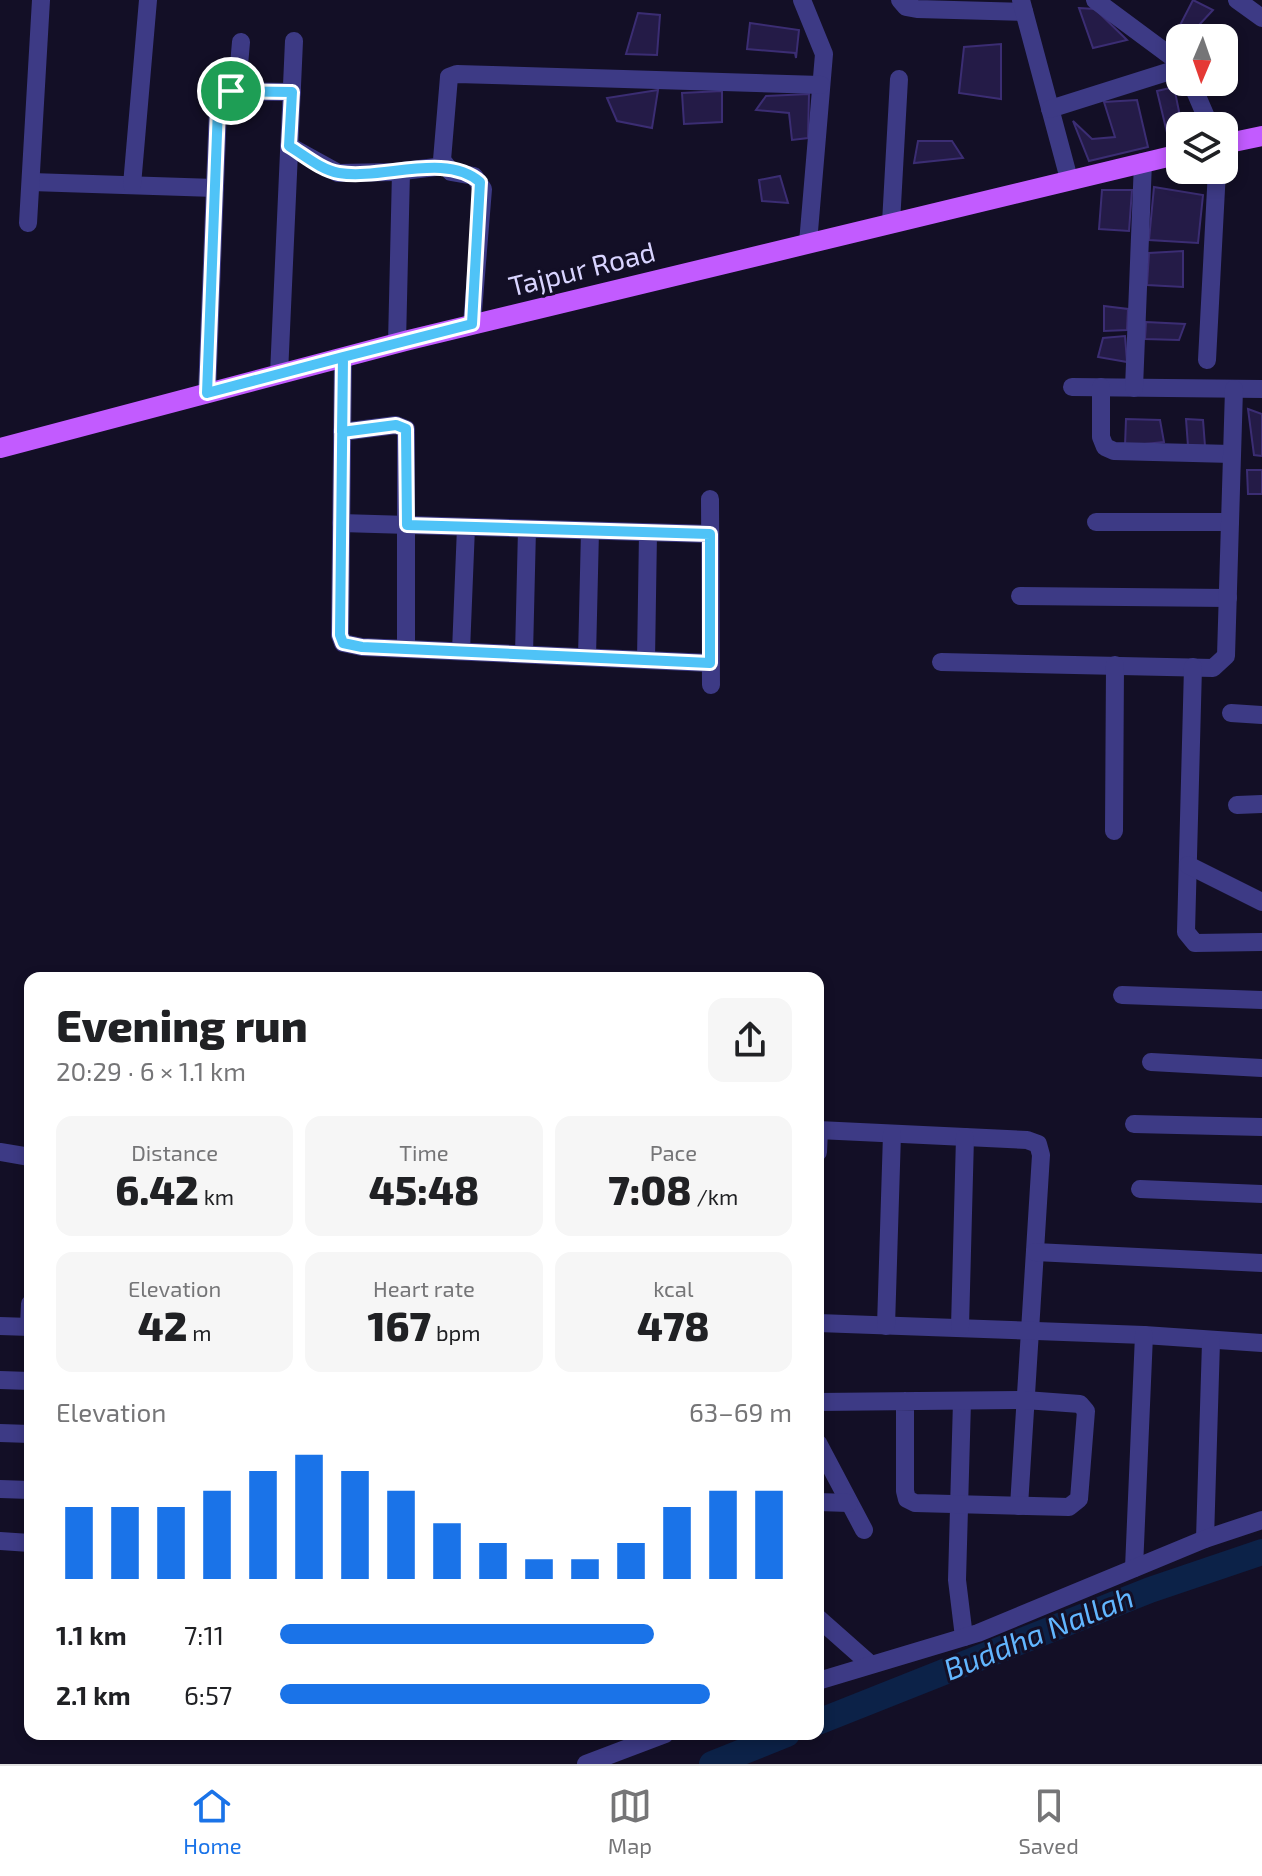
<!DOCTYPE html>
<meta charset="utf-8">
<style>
:root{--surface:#fff;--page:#f6f6f6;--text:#202124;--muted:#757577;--line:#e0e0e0;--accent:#1a73e8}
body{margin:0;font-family:"Exo 2",sans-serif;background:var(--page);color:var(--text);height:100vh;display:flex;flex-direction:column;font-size:30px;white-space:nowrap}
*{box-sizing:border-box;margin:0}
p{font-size:26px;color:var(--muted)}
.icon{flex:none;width:44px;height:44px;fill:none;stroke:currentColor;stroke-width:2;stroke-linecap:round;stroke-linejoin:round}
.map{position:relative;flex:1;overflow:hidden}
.sheet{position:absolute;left:24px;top:972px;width:800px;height:768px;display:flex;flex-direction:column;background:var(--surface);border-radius:16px;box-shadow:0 4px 12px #0003}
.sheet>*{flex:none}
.needle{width:52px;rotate:182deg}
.controls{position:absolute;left:1166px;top:24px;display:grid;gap:16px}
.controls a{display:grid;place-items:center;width:72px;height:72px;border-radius:16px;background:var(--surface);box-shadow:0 4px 12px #0003;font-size:40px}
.pin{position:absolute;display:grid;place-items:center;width:68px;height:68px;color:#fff;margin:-34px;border:4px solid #fff;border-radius:50%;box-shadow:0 2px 8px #0007}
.round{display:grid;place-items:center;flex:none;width:84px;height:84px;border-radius:16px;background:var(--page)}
.summary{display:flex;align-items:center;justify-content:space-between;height:136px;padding:0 32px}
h1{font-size:44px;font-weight:800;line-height:60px}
.stats{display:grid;grid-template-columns:repeat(3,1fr);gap:12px;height:136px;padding:8px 32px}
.stats div{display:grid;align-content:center;border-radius:16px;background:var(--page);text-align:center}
.stats b{font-size:40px;font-weight:800}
.stats small{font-size:22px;font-weight:400}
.stats p{font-size:22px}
.chart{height:224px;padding:16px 32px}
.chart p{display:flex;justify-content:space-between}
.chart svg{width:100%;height:144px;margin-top:8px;stroke:var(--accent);stroke-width:6}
ul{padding:0 32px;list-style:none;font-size:26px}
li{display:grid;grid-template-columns:128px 96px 1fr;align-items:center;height:60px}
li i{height:20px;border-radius:10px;background:var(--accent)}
.tab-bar{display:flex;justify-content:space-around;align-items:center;height:112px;border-top:2px solid var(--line);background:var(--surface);font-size:22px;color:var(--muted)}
.tab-bar a{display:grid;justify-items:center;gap:4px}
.tab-bar .on{color:var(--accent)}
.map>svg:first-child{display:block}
</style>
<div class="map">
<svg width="1262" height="1764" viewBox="0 0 1262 1764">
<rect width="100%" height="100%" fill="#130f26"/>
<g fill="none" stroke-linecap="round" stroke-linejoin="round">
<g stroke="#0c2248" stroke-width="26">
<path d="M818,1722L1150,1590L1262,1552"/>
<path d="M712,1764L787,1734"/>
</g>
</g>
<g fill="#241b47" stroke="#3b2d73" stroke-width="2">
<path d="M1193,0L1213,10L1187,38H1182L1175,35Z"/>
<path d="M1079,8L1095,9L1127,40L1093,48Z"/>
<path d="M638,13L660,15L657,55L626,54Z"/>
<path d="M750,23L799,30L796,58L795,53L747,49Z"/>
<path d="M1001,44V99L959,93L964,47Z"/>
<path d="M1174,87L1182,126L1180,136L1169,141L1157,91Z"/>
<path d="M658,90L652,128L617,121L607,98Z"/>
<path d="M722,91V122L684,124L682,93Z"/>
<path d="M809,94L808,138L792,140L789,113L756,110L766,96Z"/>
<path d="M1137,100L1148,147L1089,161L1073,121L1092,139L1115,137L1104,102Z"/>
<path d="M918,141H952L963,158L914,163Z"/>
<path d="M780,176L788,203L762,201L759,180Z"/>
<path d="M1154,187L1203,195L1198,243L1149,240Z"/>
<path d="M1102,190H1132L1129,231L1099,229Z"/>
<path d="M1183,251V287L1147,285L1149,253Z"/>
<path d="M1104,306L1128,309L1127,330L1104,331Z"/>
<path d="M1146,322L1185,324L1179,340L1145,339Z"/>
<path d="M1125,336L1127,362L1098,357L1103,338Z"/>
<path d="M1248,409L1262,414V456L1254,455Z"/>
<path d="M1126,419L1160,420L1164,442L1125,446Z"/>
<path d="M1186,419L1203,420L1205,446H1188Z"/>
<path d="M1247,470H1262V494H1248Z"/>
</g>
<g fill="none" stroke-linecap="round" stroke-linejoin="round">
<g stroke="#3d3a85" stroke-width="18">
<path d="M802,0L824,54L808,243"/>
<path d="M900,0L906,7L917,9L1024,12"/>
<path d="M1021,0L1069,179"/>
<path d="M1095,0L1180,63"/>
<path d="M1237,0L1262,18"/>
<path d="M1191,82L1210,126"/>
<path d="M231,91L292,92"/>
<path d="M1050,109L1180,68"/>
<path d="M289,146L338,173L395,172L444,166"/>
<path d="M31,182L215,188"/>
<path d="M132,185L148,0"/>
<path d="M28,223L41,0"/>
<path d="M891,223L899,79"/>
<path d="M472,324L483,189L474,176L451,172L442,160L449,77L457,74L821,85"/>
<path d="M397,343L401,172"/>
<path d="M343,357L340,635L343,643L362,647L710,663"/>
<path d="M1207,360L1217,170"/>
<path d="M279,374L294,41"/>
<path d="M1072,387L1262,389"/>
<path d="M1101,387V437L1105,447L1114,451L1232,454"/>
<path d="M1134,388L1143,162"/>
<path d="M207,393L218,108L238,77L241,42"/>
<path d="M342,432L396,425L406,429V649"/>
<path d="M710,499L711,685"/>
<path d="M1096,522H1230"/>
<path d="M341,523L710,534"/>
<path d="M1020,596L1228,598"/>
<path d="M461,651L466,527"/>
<path d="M524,654L527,529"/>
<path d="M587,657L590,531"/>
<path d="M646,660L648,533"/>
<path d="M941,662L1213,668L1226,656L1234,389"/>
<path d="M1193,667L1186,932L1195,943L1262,942"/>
<path d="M1231,713L1262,715"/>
<path d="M1237,805L1262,804"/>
<path d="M1114,831L1115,665"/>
<path d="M1188,865L1262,902"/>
<path d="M1122,995L1262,1000"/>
<path d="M1151,1062L1262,1068"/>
<path d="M1134,1124L1262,1127"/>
<path d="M818,1130L1027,1140L1038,1144L1041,1155L1019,1506"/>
<path d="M0,1152L30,1157"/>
<path d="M818,1152L819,1130"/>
<path d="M1140,1189L1262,1194"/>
<path d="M1035,1252L1262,1263"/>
<path d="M818,1323L1144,1335L1262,1343"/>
<path d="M0,1326L30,1327"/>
<path d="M886,1326L892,1134"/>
<path d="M29,1327L30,1304"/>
<path d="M960,1327L965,1137"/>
<path d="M0,1380L30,1381"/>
<path d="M962,1401L957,1580L964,1637"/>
<path d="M818,1402L1025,1400L1080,1404L1086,1411L1079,1499L1069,1507L915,1503L907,1499L905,1491V1401"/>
<path d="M0,1433L30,1434"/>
<path d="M818,1443L864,1530"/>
<path d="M0,1489L30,1490"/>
<path d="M818,1502L849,1503"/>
<path d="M1205,1539L1211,1342"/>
<path d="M0,1541L30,1543"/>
<path d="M1134,1568L1144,1335"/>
<path d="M818,1618L870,1664"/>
<path d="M818,1681L978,1633L1205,1539L1262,1520"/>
<path d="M586,1764L665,1734"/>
</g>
<g stroke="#c25bff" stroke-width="20">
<path d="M1224,144L1262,136"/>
<path d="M0,448L409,340L1180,154"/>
</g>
</g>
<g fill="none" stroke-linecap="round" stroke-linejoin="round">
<defs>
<path id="route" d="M231,91L218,108L207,393L343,357L340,635L343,643L362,647L710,663V534L407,525L406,429L396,425L342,432L343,357L472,324L480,182C445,152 383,180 339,173C321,170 304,155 289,146L292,92L231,91"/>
</defs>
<use href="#route" stroke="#fff" stroke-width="16"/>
<use href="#route" stroke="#4fc3f7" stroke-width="10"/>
</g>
<g text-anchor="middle" stroke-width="6" stroke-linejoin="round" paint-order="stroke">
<g font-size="28" fill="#d9d4ff" stroke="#130f26">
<text transform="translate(582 269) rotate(-14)" y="10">Tajpur Road</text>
</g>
<g font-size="30" font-style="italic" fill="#62b6ff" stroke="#130f26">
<text transform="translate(1039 1634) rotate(-22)" y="10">Buddha Nallah</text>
</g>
</g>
</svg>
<div class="controls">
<a><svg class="needle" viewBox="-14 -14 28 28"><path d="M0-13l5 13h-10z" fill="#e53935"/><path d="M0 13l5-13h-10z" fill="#757577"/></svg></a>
<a><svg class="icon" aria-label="layers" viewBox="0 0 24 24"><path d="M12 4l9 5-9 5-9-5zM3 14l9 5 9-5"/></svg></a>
</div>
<div class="pin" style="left:231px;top:91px;background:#1e9e55"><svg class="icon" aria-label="arrive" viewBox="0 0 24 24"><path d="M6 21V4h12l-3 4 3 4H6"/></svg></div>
<section class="sheet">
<div class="summary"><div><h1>Evening run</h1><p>20:29 · 6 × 1.1 km</p></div><a class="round"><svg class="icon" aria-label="share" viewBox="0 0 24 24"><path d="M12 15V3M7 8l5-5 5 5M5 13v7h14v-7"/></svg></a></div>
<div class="stats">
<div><p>Distance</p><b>6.42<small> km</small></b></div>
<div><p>Time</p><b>45:48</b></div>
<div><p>Pace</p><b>7:08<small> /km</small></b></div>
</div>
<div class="stats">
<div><p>Elevation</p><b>42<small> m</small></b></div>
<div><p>Heart rate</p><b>167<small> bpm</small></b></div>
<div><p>kcal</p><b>478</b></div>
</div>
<div class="chart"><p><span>Elevation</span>63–69 m</p>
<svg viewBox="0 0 160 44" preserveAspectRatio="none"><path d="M5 44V22M15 44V22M25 44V22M35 44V17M45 44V11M55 44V6M65 44V11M75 44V17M85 44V27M95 44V33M105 44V38M115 44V38M125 44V33M135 44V22M145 44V17M155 44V17"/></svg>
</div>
<ul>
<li><b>1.1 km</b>7:11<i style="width:73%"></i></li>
<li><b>2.1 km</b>6:57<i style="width:84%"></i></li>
</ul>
</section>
</div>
<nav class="tab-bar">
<a class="on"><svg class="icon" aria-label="home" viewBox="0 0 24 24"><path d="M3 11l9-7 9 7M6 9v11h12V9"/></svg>Home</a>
<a><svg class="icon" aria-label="map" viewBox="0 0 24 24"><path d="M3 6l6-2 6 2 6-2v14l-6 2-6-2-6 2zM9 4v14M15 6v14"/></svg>Map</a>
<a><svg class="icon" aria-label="saved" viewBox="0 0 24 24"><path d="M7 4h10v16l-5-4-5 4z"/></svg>Saved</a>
</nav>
